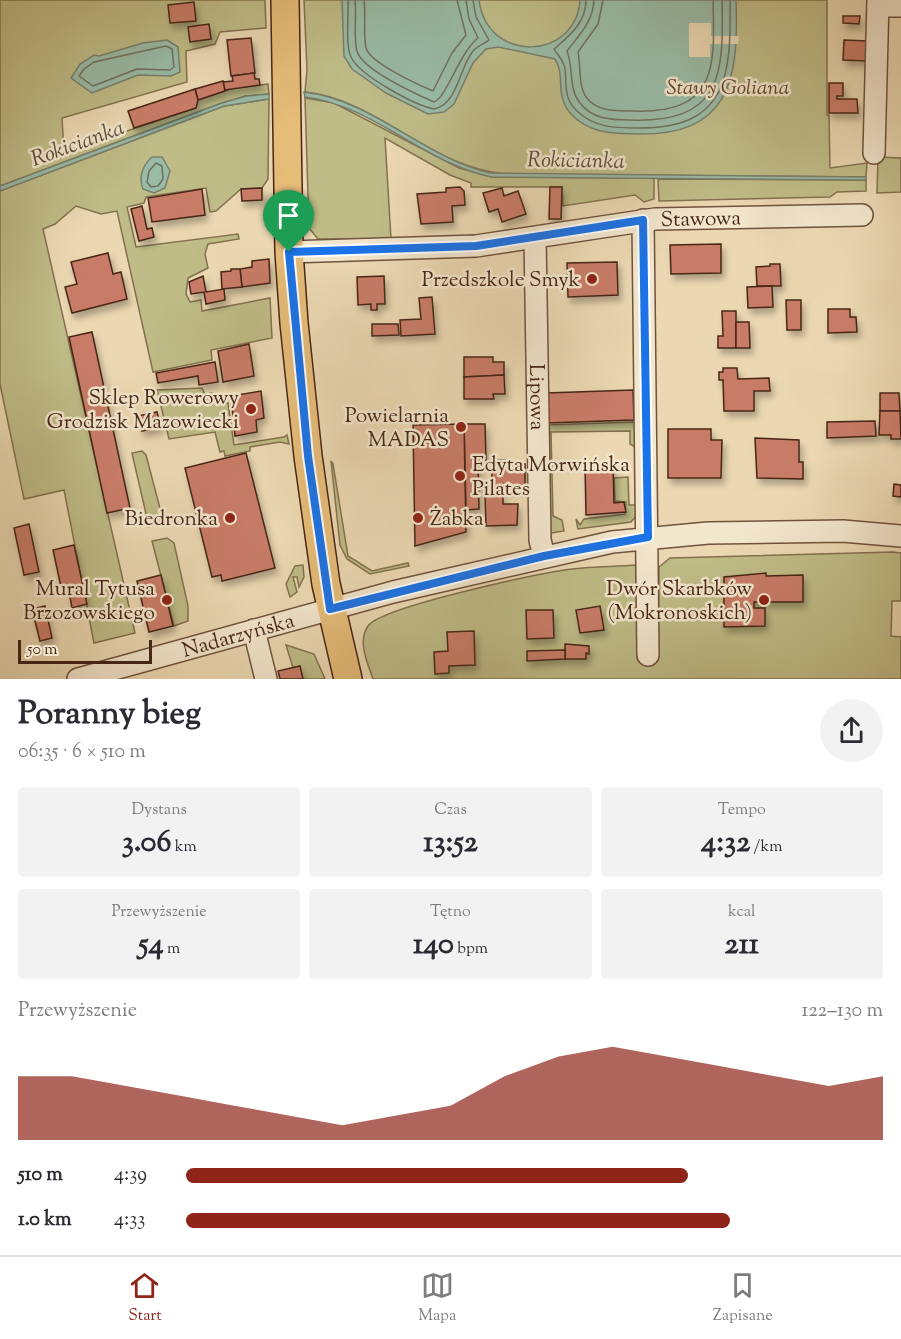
<!DOCTYPE html>
<html lang="pl">
<meta charset="utf-8">
<style>
:root{--surface:#fff;--page:#f2f2f3;--text:#2b2b33;--muted:#7c7c81;--line:#e1e1e2;--accent:#8f2418}
body{margin:0;font-family:"Sorts Mill Goudy",serif;background:var(--page);color:var(--text);height:100vh;display:flex;flex-direction:column;font-size:22px;white-space:nowrap}
*{box-sizing:border-box;margin:0}
p{font-size:20px;color:var(--muted)}
.icon{flex:none;width:33px;height:33px;fill:none;stroke:currentColor;stroke-width:2;stroke-linecap:round;stroke-linejoin:round}
.map{position:relative;height:679px;overflow:hidden}
.sheet{display:flex;flex-direction:column;background:var(--surface);flex:1}
.sheet>*{flex:none}
.scale{position:absolute;left:18px;bottom:15px;width:134px;box-sizing:border-box;padding-left:6px;border:3px solid #472616;border-top:0;font-size:16px;line-height:21px;white-space:nowrap;color:#472616;-webkit-text-stroke:4px #f2e6cd;paint-order:stroke}
.pin{position:absolute;display:grid;place-items:center;width:51px;height:51px;color:#fff;margin:-62px -26px;border-radius:50% 50% 50% 0;rotate:-45deg;box-shadow:0 0 6px #0007}
.pin .icon{rotate:45deg}
.round{display:grid;place-items:center;flex:none;width:63px;height:63px;border-radius:32px;background:var(--page)}
.summary{display:flex;align-items:center;justify-content:space-between;height:102px;padding:0 18px}
h1{font-size:33px;font-weight:700;line-height:45px}
.figures{display:grid;grid-template-columns:repeat(3,1fr);gap:9px;height:102px;padding:6px 18px}
.figures div{display:grid;align-content:center;border-radius:6px;background:var(--page);text-align:center}
.figures b{font-size:30px;font-weight:700}
.figures small{font-size:16px;font-weight:400}
.figures p{font-size:16px}
.chart{height:168px;padding:12px 18px}
.chart p{display:flex;justify-content:space-between}
.chart svg{width:100%;height:108px;margin-top:6px;fill:var(--accent);opacity:.7}
ul{padding:0 18px;list-style:none;font-size:20px}
li{display:grid;grid-template-columns:96px 72px 1fr;align-items:center;height:45px}
li i{height:15px;border-radius:8px;background:var(--accent)}
.dock{display:flex;justify-content:space-around;align-items:center;height:84px;border-top:2px solid var(--line);background:var(--surface);font-size:16px;color:var(--muted)}
.dock a{display:grid;justify-items:center;gap:3px}
.dock .selected{color:var(--accent)}
.map>svg:first-child{display:block}
</style>
<div class="map">
<svg width="901" height="679" viewBox="0 0 901 679">
<defs>
<filter id="shadow"><feDropShadow dx="3" dy="5.5" stdDeviation="3" flood-color="#0004"/></filter>
</defs>
<rect width="100%" height="100%" fill="#ebd8b2"/>
<filter id="stains"><feTurbulence type="fractalNoise" baseFrequency=".00333" numOctaves="4"/><feColorMatrix values="0 0 0 0 .2 0 0 0 0 .09 0 0 0 0 .02 0 0 0 .5 -.17"/></filter>
<radialGradient id="worn" r=".72"><stop offset=".6" stop-color="#630" stop-opacity="0"/><stop offset="1" stop-color="#630" stop-opacity=".3"/></radialGradient>
<g fill="#bfbc87" stroke="#83714e" stroke-width="1.5">
<path d="M0,0H265L266,28L220,32L215,44L186,51L187,82L62,118L64,152L196,108L198,100L234,88L268,84L269,94L246,96L222,103L0,186Z"/>
<path d="M304,0H827V115H829L830,168L867,163L866,177L510,174C434,172 379,99 305,92L307,70Z"/>
<path d="M305,98L334,103L459,168L492,177L654,178V199L644,202L635,195L563,206L562,187H471V183L450,175L385,138L391,239H318L309,228Z"/>
<path d="M269,99L268,179L262,188L241,189L216,211L210,212L206,188L146,197L144,203L127,207L136,247L238,234L239,239L208,244L205,254L208,268L188,278L186,294L190,302L201,300L202,311L270,298L272,338L211,350L212,360L153,372L117,211L101,214L76,206L55,224L43,229L135,633L94,643L64,490L24,499L0,384V191L224,106Z"/>
<path d="M878,157L901,158V192L877,193Z"/>
<path d="M658,179L866,180V191L837,192L830,197L659,201Z"/>
<path d="M202,388L205,394L213,393L221,403H228L234,445L284,437L287,435L289,444L280,442L250,447V451L225,456L224,451L220,452L215,432L169,439L157,390Z"/>
<path d="M635,422V447L630,444V431L551,432L553,516L562,520L564,531L545,534V425Z"/>
<path d="M142,451L146,455L162,516L160,522L149,527L132,453Z"/>
<path d="M331,461L333,464L348,556L372,571L408,563L409,566L370,574L347,559L340,545Z"/>
<path d="M628,477L629,505H637V515L631,522L578,529L576,519L580,525L584,519L625,514L626,502L615,501L614,478Z"/>
<path d="M167,538L174,543L188,606V621L174,626L152,541Z"/>
<path d="M893,552L901,553V601H892L891,636L901,637V679H373C368,664 357,641 368,626C381,607 533,575 564,570C588,566 613,567 637,565L638,660H658L659,567L670,558Z"/>
<path d="M303,565L304,577L299,587L297,577H293L297,592L290,597L286,584L295,566Z"/>
<path d="M286,645L314,654L325,679H303L300,667L293,668Z"/>
</g>
<g fill="#99bba7" stroke="#787f6d" stroke-width="1.5">
<path d="M342,0H479C487,64 576,61 580,0H736C739,80 730,137 634,134C610,133 589,133 571,114C554,95 566,76 555,59L498,47L486,49L473,63L454,104L444,112L428,114L386,93L352,69L344,56Z"/>
<path d="M167,40L178,47L180,72L171,76L138,75L92,93L71,78L80,64L94,55L99,56L143,43Z"/>
<path d="M304,92C373,100 424,158 490,173L866,177V180L492,177C425,164 373,105 305,97Z"/>
<path d="M269,94V99L224,106L0,191V186L222,103L246,96Z"/>
<path d="M152,157H162L170,171L165,188L154,193L143,189C138,177 143,165 152,157Z"/>
</g>
<path fill="#ebd8b2" d="M689,23H711V36H739L738,44H710V57H689Z"/>
<g fill="none" stroke-linecap="round" stroke-linejoin="round">
<g stroke="#70705e" stroke-width="1.5">
<path d="M348,0C349,15 345,44 351,57C359,75 414,105 434,109C458,104 459,68 473,51C477,46 484,44 489,40L476,17L473,0"/>
<path d="M355,0C357,16 353,36 357,51C362,70 416,94 434,102C447,97 459,53 478,38L469,19L466,0"/>
<path d="M364,0C366,15 363,33 366,48C370,63 419,85 433,91L452,53L466,35L457,0"/>
<path d="M586,0C586,23 569,36 554,49C558,56 564,60 565,69C567,85 563,98 577,111C595,128 615,128 637,128C729,129 731,75 730,0"/>
<path d="M594,0C593,22 579,35 567,51C574,69 568,88 580,103C592,119 611,120 630,120C721,123 724,77 722,0"/>
<path d="M603,0L598,24L578,52C581,66 578,85 586,97C597,112 616,111 633,111C717,114 715,68 713,0"/>
<path d="M166,46L172,49L174,67L170,70L137,69L93,86L79,76L84,69L94,62Z"/>
<path d="M156,163L162,166L163,179L158,186L151,187L147,182L149,171Z"/>
</g>
</g>
<g fill="#c87c67" stroke="#472616" stroke-width="1.5" filter="url(#shadow)">
<path d="M194,2L196,21L170,23L168,5Z"/>
<path d="M843,16H860L859,24L843,23Z"/>
<path d="M209,24L211,39L190,42L188,27Z"/>
<path d="M251,38L255,73L231,76L227,40Z"/>
<path d="M844,40L868,41L867,61L843,60Z"/>
<path d="M254,73L255,79H259L260,85L225,90L223,82L233,81L232,76Z"/>
<path d="M223,81L225,91L198,100L195,89Z"/>
<path d="M829,83H843V96H837V99H857L858,113H829Z"/>
<path d="M195,89L198,100L196,108L134,128L128,111Z"/>
<path d="M460,187L464,191L465,205L452,206L453,222L421,224L417,194L446,192V188Z"/>
<path d="M550,187H562L561,219H549Z"/>
<path d="M262,188V200L242,201L241,189Z"/>
<path d="M502,188L504,196L518,191L526,214L502,222L498,209L489,212L483,193Z"/>
<path d="M202,189L205,215L152,222L148,198Z"/>
<path d="M142,206L147,229L152,228L154,237L139,241L131,209Z"/>
<path d="M721,244V273L671,274L670,245Z"/>
<path d="M108,253L113,274L121,272L127,299L72,313L65,287L77,284L71,262Z"/>
<path d="M269,259L270,283L242,287L240,269L252,267V261Z"/>
<path d="M617,262L618,295L568,297L567,263Z"/>
<path d="M770,264H780L781,286H757L756,267L770,266Z"/>
<path d="M231,269H240L242,287L222,289L221,272L231,271Z"/>
<path d="M203,276L206,292L224,289L225,300L206,304L204,292L191,294L189,282Z"/>
<path d="M384,276L385,304H377V310H371V304L358,305L357,277Z"/>
<path d="M772,286L773,307L748,308L747,287Z"/>
<path d="M432,297L435,334L401,336L400,320L421,319L419,298Z"/>
<path d="M786,300H801V330H787Z"/>
<path d="M828,309H850V317H856L857,332L828,333Z"/>
<path d="M722,311H736V348H718V336H723Z"/>
<path d="M736,322H749L750,348H736Z"/>
<path d="M372,324H398L399,335L372,336Z"/>
<path d="M92,332L130,508L107,513L69,337Z"/>
<path d="M249,344L254,376L223,382L218,351Z"/>
<path d="M464,357H493V362H504V375L464,377Z"/>
<path d="M215,362L218,382L199,385L198,376L158,383L156,373Z"/>
<path d="M723,368H737L738,379L769,378L770,391H754V411H724L723,380H719V372H723Z"/>
<path d="M504,375L505,394H493L494,399H464V377Z"/>
<path d="M633,390L634,420L547,423L546,393Z"/>
<path d="M261,391L264,418L256,420L257,432L235,436L231,396Z"/>
<path d="M880,393H899L900,411H880Z"/>
<path d="M880,411H900L901,439H891V435H879Z"/>
<path d="M157,412L161,427L142,431L138,416Z"/>
<path d="M875,421L876,436L827,438V422Z"/>
<path d="M464,424H485L486,460H478L479,509L466,510Z"/>
<path d="M464,424L466,532L415,546L413,425Z"/>
<path d="M668,429H711V440H722L721,478H668Z"/>
<path d="M755,438L799,440V462H803V479L757,478Z"/>
<path d="M246,453L275,568L222,581L221,575L212,577L185,468Z"/>
<path d="M492,460H505L504,464H525V488L492,489Z"/>
<path d="M613,464L614,503L624,502L626,512L586,515L585,465Z"/>
<path d="M894,484L901,485V497L893,496Z"/>
<path d="M503,495V504H518L517,525L486,526L485,496Z"/>
<path d="M29,524L39,572L24,575L14,528Z"/>
<path d="M74,545L87,604L72,608L68,586L61,587L53,550Z"/>
<path d="M766,573V576L803,575V602H754V608H765V626L724,627V577Z"/>
<path d="M161,575L173,626L149,632L137,581Z"/>
<path d="M45,606L52,638L40,641L32,609Z"/>
<path d="M600,606L604,630L580,633L576,610Z"/>
<path d="M526,610H553L554,638L527,639Z"/>
<path d="M474,631L475,665L449,666V673L435,674L434,652L448,651L447,632Z"/>
<path d="M565,644L589,646V654L586,653V659H565Z"/>
<path d="M565,650V659L527,661V651Z"/>
<path d="M300,666L303,679H280L278,671Z"/>
</g>
<g fill="none" stroke-linecap="round" stroke-linejoin="round">
<defs>
<g id="minor">
<path d="M878,6H901"/>
<path d="M874,153L878,0"/>
<path d="M643,220L648,655"/>
<path id="s1" d="M535,238L540,540L544,556"/>
<path id="s2" d="M289,252L476,246L655,219L862,215"/>
<path d="M254,630L266,679"/>
<path id="s3" d="M78,679L393,592L612,542L708,533L843,531L901,536"/>
</g>
<path id="major" d="M285,0L289,252L294,323L308,456L326,584L348,679"/>
</defs>
<use href="#minor" stroke="#70523d" stroke-width="24"/>
<use href="#major" stroke="#472616" stroke-width="30"/>
<use href="#minor" stroke="#f2e6cd" stroke-width="21"/>
<use href="#major" stroke="#e6bc79" stroke-width="27"/>
</g>
<g fill="none" stroke-linecap="round" stroke-linejoin="round">
<defs>
<path id="route" d="M643,220L648,537L544,556L330,609L308,456L289,252L476,246Z"/>
</defs>
<use href="#route" stroke="#fff" stroke-width="12"/>
<use href="#route" stroke="#1a73e8" stroke-width="8"/>
</g>
<g fill="#8f2418" stroke="#f2e6cd" stroke-width="2">
<circle cx="592" cy="279" r="6"/>
<circle cx="251" cy="409" r="6"/>
<circle cx="461" cy="427" r="6"/>
<circle cx="460" cy="476" r="6"/>
<circle cx="230" cy="518" r="6"/>
<circle cx="418" cy="518" r="6"/>
<circle cx="167" cy="600" r="6"/>
<circle cx="764" cy="600" r="6"/>
</g>
<g text-anchor="middle" stroke-width="5" stroke-linejoin="round" paint-order="stroke">
<g font-size="21" font-style="italic" fill="#5f442d" stroke="#f2e6cd">
<text x="728" y="94">Stawy Goliana</text>
</g>
<g font-size="21" fill="#472616" stroke="#f2e6cd">
<text dy="7" stroke="none"><textPath href="#s2" startOffset="414">Stawowa</textPath></text>
<text dy="7" stroke="none"><textPath href="#s1" startOffset="159">Lipowa</textPath></text>
<text dy="7" stroke="none"><textPath href="#s3" startOffset="166">Nadarzyńska</textPath></text>
</g>
<g font-size="21" fill="#472616" stroke="#f2e6cd" text-anchor="end">
<text x="580" y="286">Przedszkole Smyk</text>
<text x="239" y="404">Sklep Rowerowy<tspan x="239" dy="24">Grodzisk Mazowiecki</tspan></text>
<text x="449" y="422">Powielarnia<tspan x="449" dy="24">MADAS</tspan></text>
<text x="472" y="471" text-anchor="start">Edyta Morwińska<tspan x="472" dy="24">Pilates</tspan></text>
<text x="218" y="525">Biedronka</text>
<text x="430" y="525" text-anchor="start">Żabka</text>
<text x="155" y="595">Mural Tytusa<tspan x="155" dy="24">Brzozowskiego</tspan></text>
<text x="752" y="595">Dwór Skarbków<tspan x="752" dy="24">(Mokronoskich)</tspan></text>
</g>
<g font-size="22" font-style="italic" fill="#5c4b3a" stroke="#f2e6cd">
<text transform="translate(77 142) rotate(-20)" y="8">Rokicianka</text>
<text transform="translate(576 159) rotate(1)" y="8">Rokicianka</text>
</g>
</g>
<rect width="100%" height="100%" filter="url(#stains)"/>
<rect width="100%" height="100%" fill="url(#worn)"/>
</svg>
<div class="scale">50 m</div>
<div class="pin" style="left:289px;top:252px;background:#1e9e55"><svg class="icon" aria-label="arrive" viewBox="0 0 24 24"><path d="M6 21V4h12l-3 4 3 4H6"/></svg></div>
</div>
<section class="sheet">
<div class="summary"><div><h1>Poranny bieg</h1><p>06:35 · 6 × 510 m</p></div><a class="round"><svg class="icon" aria-label="share" viewBox="0 0 24 24"><path d="M12 15V3M7 8l5-5 5 5M5 13v7h14v-7"/></svg></a></div>
<div class="figures">
<div><p>Dystans</p><b>3.06<small> km</small></b></div>
<div><p>Czas</p><b>13:52</b></div>
<div><p>Tempo</p><b>4:32<small> /km</small></b></div>
</div>
<div class="figures">
<div><p>Przewyższenie</p><b>54<small> m</small></b></div>
<div><p>Tętno</p><b>140<small> bpm</small></b></div>
<div><p>kcal</p><b>211</b></div>
</div>
<div class="chart"><p><span>Przewyższenie</span>122–130 m</p>
<svg viewBox="0 0 160 44" preserveAspectRatio="none"><path d="M0 44V18L10 18L20 22L30 26L40 30L50 34L60 38L70 34L80 30L90 18L100 10L110 6L120 10L130 14L140 18L150 22L160 18V44z"/></svg>
</div>
<ul>
<li><b>510 m</b>4:39<i style="width:72%"></i></li>
<li><b>1.0 km</b>4:33<i style="width:78%"></i></li>
</ul>
</section>
<nav class="dock">
<a class="selected"><svg class="icon" aria-label="home" viewBox="0 0 24 24"><path d="M3 11l9-7 9 7M6 9v11h12V9"/></svg>Start</a>
<a><svg class="icon" aria-label="map" viewBox="0 0 24 24"><path d="M3 6l6-2 6 2 6-2v14l-6 2-6-2-6 2zM9 4v14M15 6v14"/></svg>Mapa</a>
<a><svg class="icon" aria-label="saved" viewBox="0 0 24 24"><path d="M7 4h10v16l-5-4-5 4z"/></svg>Zapisane</a>
</nav>
